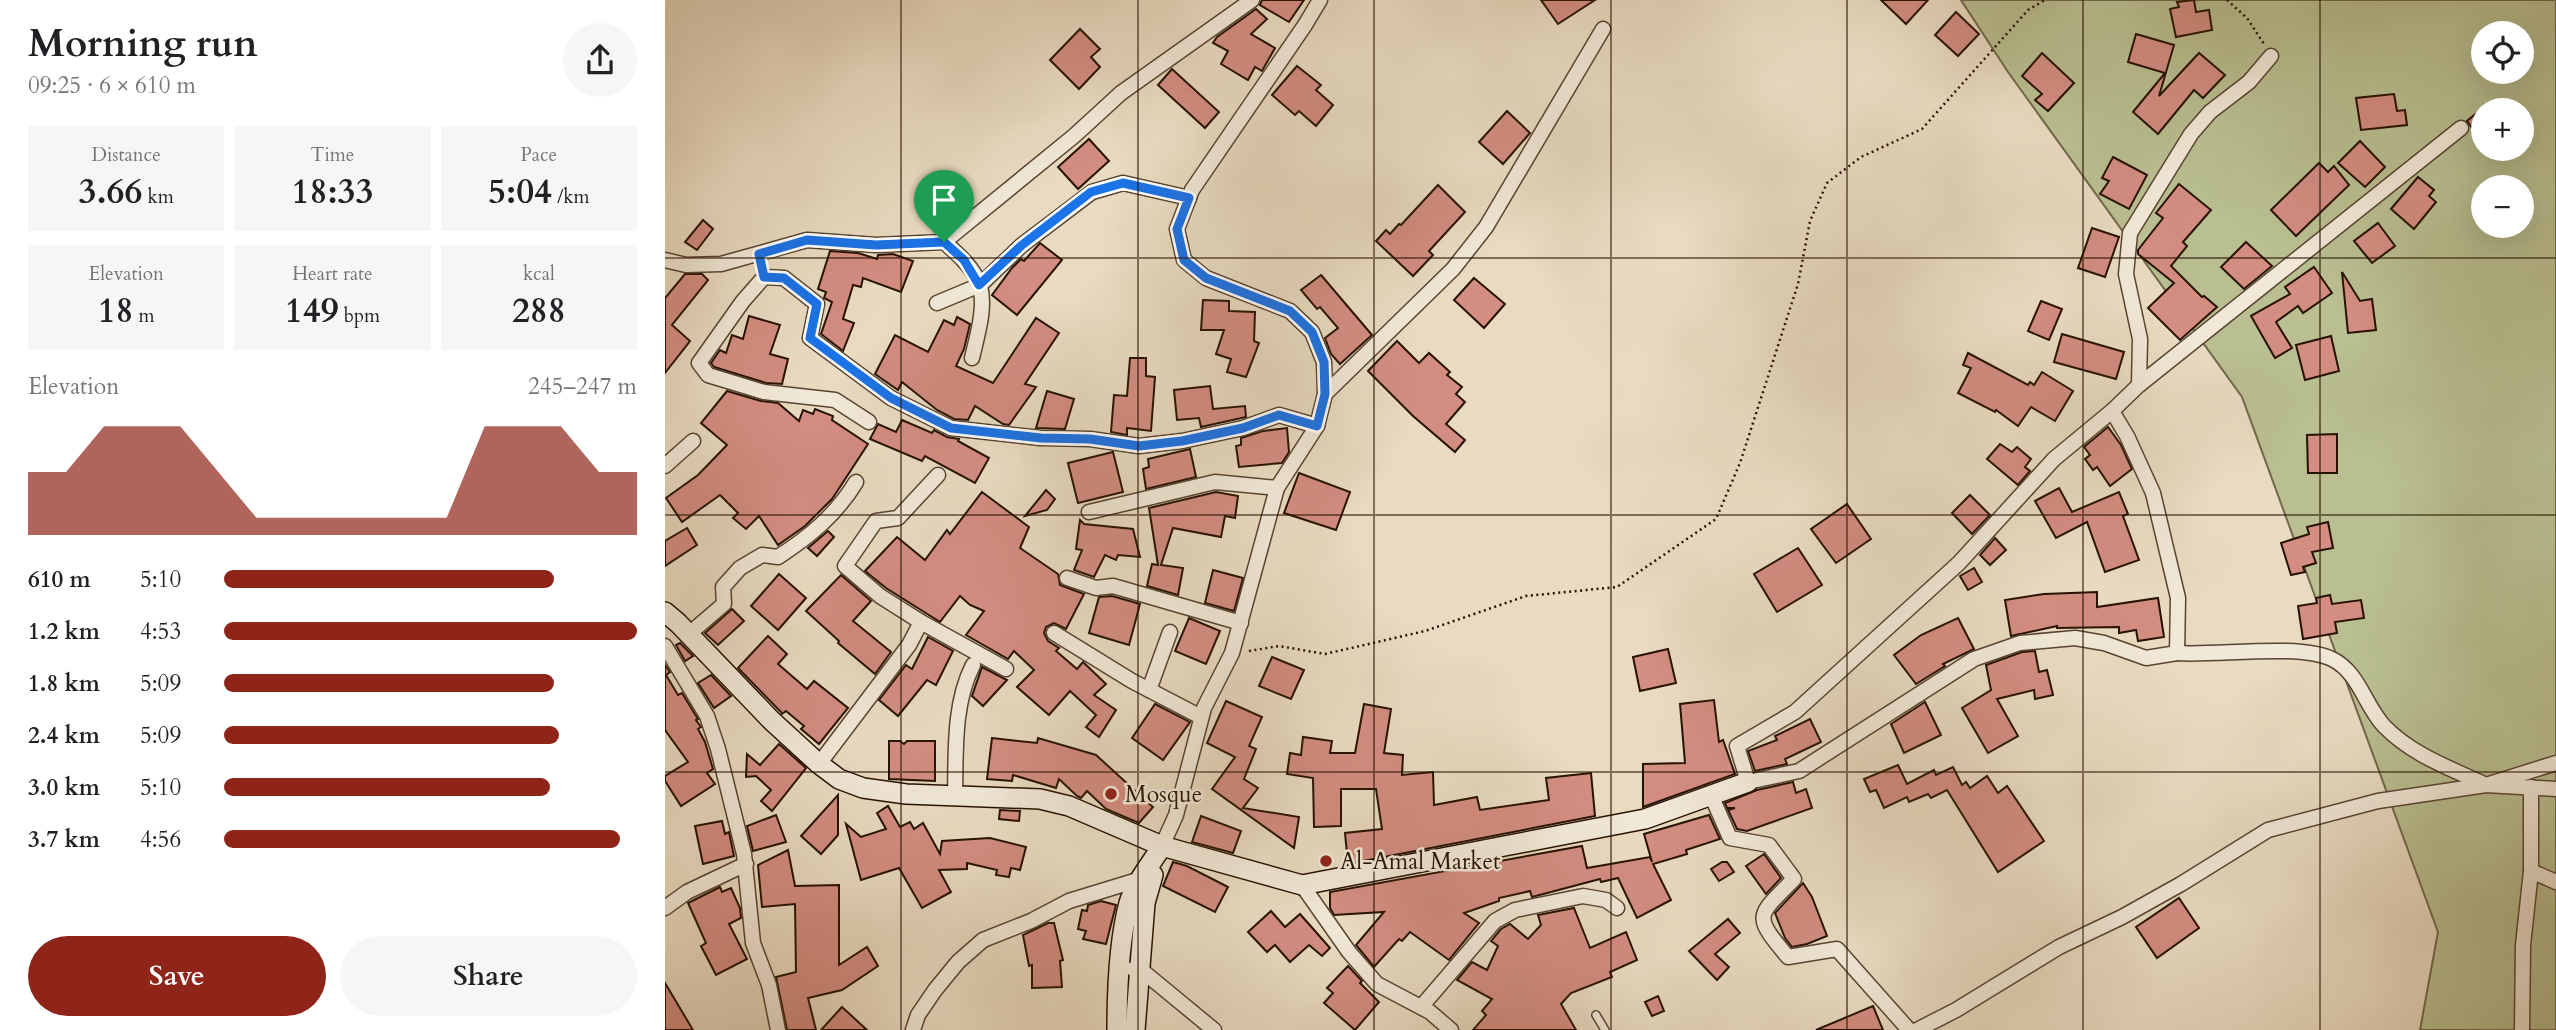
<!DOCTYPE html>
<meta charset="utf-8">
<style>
:root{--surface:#fff;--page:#f6f6f6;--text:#202124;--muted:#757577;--accent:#8f2418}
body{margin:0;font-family:Cardo,serif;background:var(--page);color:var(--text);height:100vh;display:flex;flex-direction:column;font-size:26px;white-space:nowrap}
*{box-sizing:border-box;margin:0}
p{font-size:23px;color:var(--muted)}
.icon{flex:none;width:38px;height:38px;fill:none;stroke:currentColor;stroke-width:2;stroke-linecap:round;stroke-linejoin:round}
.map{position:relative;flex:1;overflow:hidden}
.details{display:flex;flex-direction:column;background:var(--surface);width:665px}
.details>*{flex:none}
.tools{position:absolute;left:1806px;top:21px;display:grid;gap:14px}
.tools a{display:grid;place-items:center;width:63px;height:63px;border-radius:50%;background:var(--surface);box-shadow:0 7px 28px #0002;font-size:35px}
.pin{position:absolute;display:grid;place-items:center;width:60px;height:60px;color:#fff;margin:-72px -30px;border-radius:50% 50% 50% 0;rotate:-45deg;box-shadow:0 0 7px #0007}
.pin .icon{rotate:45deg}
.round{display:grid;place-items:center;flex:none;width:74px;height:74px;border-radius:37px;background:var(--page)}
.overview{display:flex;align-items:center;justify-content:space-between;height:119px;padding:0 28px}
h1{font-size:38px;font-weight:600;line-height:52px}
.stats{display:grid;grid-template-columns:repeat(3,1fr);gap:10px;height:119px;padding:7px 28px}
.stats div{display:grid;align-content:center;border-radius:0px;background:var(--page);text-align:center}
.stats b{font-size:35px;font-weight:600}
.stats small{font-size:19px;font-weight:400}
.stats p{font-size:19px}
.chart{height:196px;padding:14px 28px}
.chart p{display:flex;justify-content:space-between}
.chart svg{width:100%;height:126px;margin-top:7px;fill:var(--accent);opacity:.7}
.primary-button{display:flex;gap:14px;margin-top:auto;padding:14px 28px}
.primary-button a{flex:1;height:80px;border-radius:42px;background:var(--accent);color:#fff;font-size:28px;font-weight:600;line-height:80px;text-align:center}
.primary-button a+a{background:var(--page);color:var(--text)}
ul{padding:0 28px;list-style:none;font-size:23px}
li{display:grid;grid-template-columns:112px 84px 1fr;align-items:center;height:52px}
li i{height:18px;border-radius:9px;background:var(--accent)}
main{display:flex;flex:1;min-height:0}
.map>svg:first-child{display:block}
</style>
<main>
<section class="details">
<div class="overview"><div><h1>Morning run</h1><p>09:25 · 6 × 610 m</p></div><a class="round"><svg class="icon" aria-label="share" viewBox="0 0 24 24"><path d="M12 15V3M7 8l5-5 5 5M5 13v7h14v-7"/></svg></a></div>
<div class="stats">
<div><p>Distance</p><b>3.66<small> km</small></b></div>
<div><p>Time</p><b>18:33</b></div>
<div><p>Pace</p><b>5:04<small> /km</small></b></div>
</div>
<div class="stats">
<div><p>Elevation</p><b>18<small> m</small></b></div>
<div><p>Heart rate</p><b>149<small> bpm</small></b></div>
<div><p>kcal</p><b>288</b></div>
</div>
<div class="chart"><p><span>Elevation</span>245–247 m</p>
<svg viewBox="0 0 160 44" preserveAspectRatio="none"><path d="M0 44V22L10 22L20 6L30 6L40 6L50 22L60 38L70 38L80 38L90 38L100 38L110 38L120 6L130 6L140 6L150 22L160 22V44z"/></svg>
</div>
<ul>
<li><b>610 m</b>5:10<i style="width:80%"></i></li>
<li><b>1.2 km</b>4:53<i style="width:100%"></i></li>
<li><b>1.8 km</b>5:09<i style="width:80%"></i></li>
<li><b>2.4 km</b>5:09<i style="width:81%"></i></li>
<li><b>3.0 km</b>5:10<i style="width:79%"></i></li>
<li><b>3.7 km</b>4:56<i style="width:96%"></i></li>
</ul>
<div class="primary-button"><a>Save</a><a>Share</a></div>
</section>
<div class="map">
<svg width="1891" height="1030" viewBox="0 0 1891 1030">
<rect width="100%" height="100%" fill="#e9dbc1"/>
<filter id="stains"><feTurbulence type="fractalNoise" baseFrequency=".00286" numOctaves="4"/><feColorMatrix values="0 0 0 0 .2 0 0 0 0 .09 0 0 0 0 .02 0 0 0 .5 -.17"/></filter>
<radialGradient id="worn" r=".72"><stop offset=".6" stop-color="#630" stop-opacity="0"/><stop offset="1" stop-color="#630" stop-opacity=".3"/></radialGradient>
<path fill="#b9bf91" stroke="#706849" stroke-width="2" fill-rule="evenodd" d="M1296,0H1891V1030H1755L1773,932L1577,397L1343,72ZM1818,33H1857V72H1818ZM1818,110H1857V149H1818ZM1818,187H1857V226H1818Z"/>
<g fill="#d38d81" stroke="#271201" stroke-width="2">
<path d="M597,0H639L624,22L595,5Z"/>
<path d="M876,0H930L893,24Z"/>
<path d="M1216,0H1263L1241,24Z"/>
<path d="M1529,0L1531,12L1544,10L1547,30L1511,37L1505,9L1514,7L1512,2Z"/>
<path d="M591,9L602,19L586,34L610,48L597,71L590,67L583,80L556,64L563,51L548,43L552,37Z"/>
<path d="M1291,12L1314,34L1293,56L1270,35Z"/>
<path d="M415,29L435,49L426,57L435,67L414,89L385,60Z"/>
<path d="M1471,34L1509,45L1494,96L1534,53L1560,75L1538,98L1529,90L1493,134L1468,112L1500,73L1463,62Z"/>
<path d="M1377,53L1409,83L1383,111L1370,100L1377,94L1357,76Z"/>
<path d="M632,66L656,85L651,90L668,105L651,126L634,111L630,115L607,95Z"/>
<path d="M507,69L554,112L540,128L493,85Z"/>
<path d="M1729,94L1732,111L1740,110L1742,125L1696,130L1691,98Z"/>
<path d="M1818,108V143L1802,121Z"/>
<path d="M842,111L865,133L838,164L814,142Z"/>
<path d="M424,139L444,161L413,189L393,167Z"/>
<path d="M1695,141L1720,167L1700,187L1673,163Z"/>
<path d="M1448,157L1482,175L1464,209L1435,194L1444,181L1437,178Z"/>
<path d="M1654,163L1663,172L1669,166L1684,185L1631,236L1606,210Z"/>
<path d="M1753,177L1769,190L1764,196L1771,202L1749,229L1726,209Z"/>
<path d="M1514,184L1546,210L1518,242L1522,246L1506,266L1537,297L1539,296L1552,307L1515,340L1483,308L1509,283L1473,254V250L1498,218L1491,213Z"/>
<path d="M773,185L800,212L764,251L768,255L748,276L711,241L721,230L725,234L734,224L736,225Z"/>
<path d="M38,220L48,229L32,250L20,242Z"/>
<path d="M1713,223L1730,246L1707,263L1689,241Z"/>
<path d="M1427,228L1454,237L1440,277L1413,268Z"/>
<path d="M1581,242L1607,266L1579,289L1556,267Z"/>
<path d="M375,243L397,260L352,315L327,295L347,268L356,259L359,261Z"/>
<path d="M165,251L193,253L212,259L213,255L228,254L248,261L236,292L198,278L196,287L188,285L178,319L189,323L178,351L156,334L167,302L159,298L161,292L153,289Z"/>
<path d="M1649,267L1667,293L1638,313L1633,306L1611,322L1627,348L1610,358L1586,316L1625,294L1620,287Z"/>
<path d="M1677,272L1695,301L1707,299L1711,330L1683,333Z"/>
<path d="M20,274H37L43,280L7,325L25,341L0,373V298Z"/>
<path d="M656,275L707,335L675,364L666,354L660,338L673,328L655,307L652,309L636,290Z"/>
<path d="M809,278L840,304L819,328L789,300Z"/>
<path d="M538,300L564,301V311L590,312L589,341L594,343L581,377L562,372L566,359L551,354L559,330H536Z"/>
<path d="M1376,301L1397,309L1384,340L1363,331Z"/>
<path d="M84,316L115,325L105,354L123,359L117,384L101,383L49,367L46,363L55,350L61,353L67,335L78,339Z"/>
<path d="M292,317L305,324L299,349L291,366L328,383L371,318L394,333L360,384L371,387L344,425L338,424L310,406L303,420L289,419L272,410L237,382L233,390L210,374L230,335L263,352L279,320L289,325Z"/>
<path d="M1397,334L1459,352L1451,379L1389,362Z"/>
<path d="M1666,336L1674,371L1640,380L1631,345Z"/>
<path d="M732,341L754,363L764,353L785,372L782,375L797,387L791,394L800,402L781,424L800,440L790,452L748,416L703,371Z"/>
<path d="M1303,353L1363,385L1365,382L1369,385L1377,372L1408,391L1390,421L1366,407L1353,426L1331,410L1330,412L1293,393L1306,368L1298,365Z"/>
<path d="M465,358H481V376L490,377L486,431L462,428V435L446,432L449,395L462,396Z"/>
<path d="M545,386L548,409L580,406L581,417L536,427L534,418L512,420L509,390Z"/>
<path d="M62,391L96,401L113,403L134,421L138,410L148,414L150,409L168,416L167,420L203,444L167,499L140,526L113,545L94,516L81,529L68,518L73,513L55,495L17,522L1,498L33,475L62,445L36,423Z"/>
<path d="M382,391L409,399L400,429L371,428Z"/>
<path d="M237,420L267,433L269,430L282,437L294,439L293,441L324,458L310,483L260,456L257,461L205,439L213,424L231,432Z"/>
<path d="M1443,427L1456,445L1467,469L1445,486L1432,467L1428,470L1420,459L1425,455L1419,447Z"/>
<path d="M622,428L624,452L617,463L574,467L571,446L576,445V438L598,431Z"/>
<path d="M1672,434V473H1643L1642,435Z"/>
<path d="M1335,444L1347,452L1352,447L1366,459L1360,467L1365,471L1353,485L1322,459Z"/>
<path d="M525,449L531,477L481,489L478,469L484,467L483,459Z"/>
<path d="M448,452L458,492L413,503L403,463Z"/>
<path d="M634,473L685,492L671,530L619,513Z"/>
<path d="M1394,488L1407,512L1454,492L1463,514L1458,516L1474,560L1440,572L1422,522L1391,538L1370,501Z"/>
<path d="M381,490L390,499L382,510L360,516Z"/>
<path d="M317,492L364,527L355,548L393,574L395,585L419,594L401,629L389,623L381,627L379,633L383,641L394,648L391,651L412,669L418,662L441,684L429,695L451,710L434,737L421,727L431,715L405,691L384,715L352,687L369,670L349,651L343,659L301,635L319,611L305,605L295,596L275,622L221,588L200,571L232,537L260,560L282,530L285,534Z"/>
<path d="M551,492L573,496L570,518L560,516L556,537L508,528L496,565L518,568L513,595L482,586L487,564L493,565L484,508Z"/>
<path d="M1305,495L1325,515L1307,534L1287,513Z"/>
<path d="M1182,504L1206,539L1171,563L1146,529Z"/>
<path d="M415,520L419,524L468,529L475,557L453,555L451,560L440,555L429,577L409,570L417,550L411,549Z"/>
<path d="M1663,522L1668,548L1647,552L1651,563L1638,567L1640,572L1626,575L1616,543L1644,534L1642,527Z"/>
<path d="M22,528L32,545L0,566V541Z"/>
<path d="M163,531L169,537L152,556L143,548Z"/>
<path d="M1330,538L1341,550L1325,565L1315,555Z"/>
<path d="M1133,548L1157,585L1112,612L1089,574Z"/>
<path d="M1309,568L1317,582L1303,590L1295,576Z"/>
<path d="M548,570L578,578L569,611L540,603Z"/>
<path d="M114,574L141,598L113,630L86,606Z"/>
<path d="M176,575L206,601L188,621L226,652L210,674L173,643L174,641L141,611Z"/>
<path d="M1432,592V607L1493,598L1499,637L1473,641L1471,630L1454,633V627L1392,628V626L1346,636L1340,600L1379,594Z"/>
<path d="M1665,595L1667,604L1696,600L1699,618L1670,622L1672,633L1638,639L1633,606L1652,603L1651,598Z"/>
<path d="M447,596L475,604L464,645L424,633L434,597Z"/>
<path d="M67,609L79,621L53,645L40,633Z"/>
<path d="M524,618L555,631L541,664L510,651Z"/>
<path d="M1293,618L1309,649L1278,664L1280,666L1251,684L1229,655L1256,635Z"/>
<path d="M103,636L122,654L113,664L142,689L149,681L183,708L154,744L136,729L139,726L121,711L117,714L116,712L73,668Z"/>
<path d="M263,637L288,651L271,685L262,680L233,716L214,700L241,665L247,669Z"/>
<path d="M15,643L28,656L20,661L11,645Z"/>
<path d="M1003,649L1011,683L975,691L968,657Z"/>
<path d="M1370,651L1374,672L1382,670L1388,695L1370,699L1369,690L1332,699L1353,736L1323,753L1297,708L1326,690L1321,665L1357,652Z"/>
<path d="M607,657L639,670L626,699L594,686Z"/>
<path d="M0,665L5,672L1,675L13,695L17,693L33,719L31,720L36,727L33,729L40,742L48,769L42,773L50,784L16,806L0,781V776L23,762L0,730Z"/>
<path d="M317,667L342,680L318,706L307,696Z"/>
<path d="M46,675L66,696L49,708L33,683Z"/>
<path d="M1049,700L1054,742L1058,740L1070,774L978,807V764L1020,763L1015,704Z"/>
<path d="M561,701L597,717L584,746L591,749L579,779L593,788L578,808L634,817L629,848L547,789L570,757L542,743Z"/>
<path d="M1260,702L1276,735L1239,753L1226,724Z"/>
<path d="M490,704L525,722L498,760L467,738Z"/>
<path d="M699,704L726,709L719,753L738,755L737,775L768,772L769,805L812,797L815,810L884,800L881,778L926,773L930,816L683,864L680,833L717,829L711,789H676V826L649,827L648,778L622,774L625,753L636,755L638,737L667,741L665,753H690Z"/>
<path d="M1145,719L1156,742L1120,759L1122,764L1090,771L1083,751L1112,740L1110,736Z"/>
<path d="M327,738L372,743L373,738L431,755L488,807L474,823L441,809L422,791L416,798L412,796L394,779L391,788L348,775L347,781L322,779Z"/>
<path d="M224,741H235L239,744L242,741H270V781L224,779Z"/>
<path d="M114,744L141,768L107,811L96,801L106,790L91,776L81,777L82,754L95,765Z"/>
<path d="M1233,765L1242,784L1269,770L1271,775L1288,767L1297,785L1301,782L1305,788L1322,776L1333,793L1342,786L1379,841L1333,872L1282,790L1266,798L1263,794L1244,802L1242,797L1219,808L1211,790L1205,792L1199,779Z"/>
<path d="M1128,782L1131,793L1141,789L1147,808L1082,831L1072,829L1063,810L1070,808H1062L1060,803L1092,790Z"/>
<path d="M173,795V835L156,854L136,836Z"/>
<path d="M223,806L235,827L245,822L249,829L258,823L275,854L277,841L325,838L361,847L355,870L346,868L344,877L331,875L332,870L302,863V869L274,870L286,892L257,908L234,868L196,880L181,824L196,837L221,829L212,813Z"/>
<path d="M335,810L355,811L354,821L334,819Z"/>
<path d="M111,815L121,842L88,851L82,826Z"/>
<path d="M1044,815L1055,839L1021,850L1022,854L988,864L1006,900L972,918L953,878L936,882L935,879L867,897L865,891L834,898V901L799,913L814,923L784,960L745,932L737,941L734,939L709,967L691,945L719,912L669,915L665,908V892L917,846L922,868L985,857L987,862L979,834Z"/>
<path d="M536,816L576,831L568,853L527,842Z"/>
<path d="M57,821L60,834L64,832L69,856L38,864L30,826Z"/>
<path d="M123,850L130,886L174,885V965L202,947L213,966L177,990L143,998L151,1030H122L111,977L131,972L130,904L97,907L93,865Z"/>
<path d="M1099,854L1116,878L1101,894L1081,866Z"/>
<path d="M508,862L522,866L563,887L550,912L498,886Z"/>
<path d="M1057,862H1062L1069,872L1054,881L1046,869Z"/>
<path d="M1138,883L1147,897L1162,936L1142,944L1127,947L1120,938L1110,913Z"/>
<path d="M55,887L57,892L66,888L75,908L76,918L64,924L82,959L51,975L36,946L41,943L23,903Z"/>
<path d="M1514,898L1534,928L1492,958L1471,927Z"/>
<path d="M436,901L451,905L441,944L418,939L421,931L413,929L417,910L422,911L423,905Z"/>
<path d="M909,908L925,948L961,932L972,960L945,972L947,977L906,993L896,1004L911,1030H808L821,1015L817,1011L827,999L792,980L807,962L822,970L833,946L826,941L836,929L845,924L863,939L876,925L873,915Z"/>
<path d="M606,911L620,927L635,914L665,948L657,956L644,945L625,962L610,945L602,952L583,932Z"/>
<path d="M1063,919L1075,933L1050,954L1064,967L1052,980L1024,951Z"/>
<path d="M383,923H389L398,960L395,961L397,987L367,988V965L364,966L358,935Z"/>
<path d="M683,966L697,981L695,983L714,1002L690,1030L659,1003L668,993L662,988Z"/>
<path d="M0,983L28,1030H0Z"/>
<path d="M993,996L999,1011L987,1016L980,1002Z"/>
<path d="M1208,1006L1218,1030H1151Z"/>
<path d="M177,1007L202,1030H156Z"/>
</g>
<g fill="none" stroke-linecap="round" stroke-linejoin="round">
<defs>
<path id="lane" d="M931,1015L940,1030"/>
<g id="street">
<path d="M279,242C292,253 310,269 315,286C321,308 312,336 307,358"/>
<path d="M0,260L21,265L56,264L142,240L211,245L279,242L409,136L456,93L587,0"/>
<path d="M99,277L119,278L152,304L145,338L226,398L286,428L375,438L425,439L474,446L517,441L578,428L614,415L652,426"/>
<path d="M99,277L78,301L34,363L43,375L99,392L170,400L204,422"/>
<path d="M272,303L315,285L357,245L427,192L458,183L524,198"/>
<path d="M1474,385L1475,339L1461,274L1465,233L1526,134L1545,112L1584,82L1606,56"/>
<path d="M660,394L788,269L821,227L938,29"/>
<path d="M1447,411L1389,459L1294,563L1130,712L1072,746L1083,782L1134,771L1309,659L1355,643L1410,638L1439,643L1481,658L1512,653L1513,598L1488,493L1462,436L1447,411L1474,385L1796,128"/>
<path d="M0,466L28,441"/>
<path d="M424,512L550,482L612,488"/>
<path d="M402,578L431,588L448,586L576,623"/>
<path d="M256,622L341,669"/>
<path d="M389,633L467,681L536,717"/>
<path d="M24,634L59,604L58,587L75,568L97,555L113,557C144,537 171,515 191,482"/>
<path d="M0,646L42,716L53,749L79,854L88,943L104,985L113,1030"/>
<path d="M1512,653C1553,656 1633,643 1667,659C1694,672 1700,706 1719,726C1747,755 1785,768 1821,785L1891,763"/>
<path d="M484,690L505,632"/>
<path d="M154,764L244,645L256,622L215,596L180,566L211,521L233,518L273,475"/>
<path d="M1046,795L1065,838L1104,845L1129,879C1092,917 1087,914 1123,957L1172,949L1244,1030"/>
<path d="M290,796C291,753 288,704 308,665"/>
<path d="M497,846L511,815L539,708L567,653L612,488L652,426L660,394L659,362L647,332L625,311L541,278L519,260L512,229L527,190L640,25L655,0"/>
<path d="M1866,871L1891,882"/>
<path d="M637,885L684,952L712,984L765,1012L786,1030"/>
<path d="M0,908L22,892L81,864"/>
<path d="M468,969H475L549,1030"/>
<path d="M756,1007L830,921L850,910L918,896L941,900L952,908"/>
<path d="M248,1030L253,1015L270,990L293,962L318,940L366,921L404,901L476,879"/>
<path d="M1252,1030L1291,1010L1394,947L1457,917L1516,884L1603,830L1713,801L1821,785L1891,789"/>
<path d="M1857,1030L1858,945L1866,871V787"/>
</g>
<g id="secondary">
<path d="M0,612L13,623L107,721L154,764L174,779L198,788L241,794L375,799L404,806L497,846L637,885L980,819L1083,782"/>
<path d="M452,1030C452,991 454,940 464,903C470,883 486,864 497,846"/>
<path d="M470,1030L480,903L488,875"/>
</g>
</defs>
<use href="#lane" stroke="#584431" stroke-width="10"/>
<use href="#street" stroke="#584431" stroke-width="17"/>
<use href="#secondary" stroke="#271201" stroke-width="22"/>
<g stroke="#271201" stroke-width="2.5" stroke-dasharray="2 3.5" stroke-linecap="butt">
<path d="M1562,0L1582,18L1599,44"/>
<path d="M584,651L614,646L660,654L760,631L861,596L952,587L1051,519L1075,463L1133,284L1145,221L1162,183L1196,157L1257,129L1363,10L1380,0"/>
</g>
<use href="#lane" stroke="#f1e8d7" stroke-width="7"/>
<use href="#street" stroke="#f1e8d7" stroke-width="14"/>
<use href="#secondary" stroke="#f1e8d7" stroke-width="19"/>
</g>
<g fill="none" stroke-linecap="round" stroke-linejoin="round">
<defs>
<path id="route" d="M458,183L524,198L512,229L519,260L541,278L625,311L647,332L659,362L660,394L652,426L614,415L578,428L517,441L474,446L425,439L376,438L286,428L226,398L145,338L152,304L119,278L99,277L94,254L142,240L211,245L279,242L299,260L314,285L357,245L426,192Z"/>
</defs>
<use href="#route" stroke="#fff" stroke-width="14"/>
<use href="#route" stroke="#1a73e8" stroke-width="9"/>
</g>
<path fill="none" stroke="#271201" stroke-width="2" stroke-opacity="0.55" d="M236,0V1030M473,0V1030M709,0V1030M946,0V1030M1182,0V1030M1418,0V1030M1655,0V1030M0,258H1891M0,515H1891M0,772H1891"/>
<g fill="#8f2418" stroke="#f1e8d7" stroke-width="2.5">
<circle cx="446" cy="794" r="7"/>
<circle cx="661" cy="861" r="7"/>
</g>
<g text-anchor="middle" stroke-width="5" stroke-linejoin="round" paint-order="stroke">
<g font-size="23" fill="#271201" stroke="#f1e8d7" text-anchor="start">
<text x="460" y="802">Mosque</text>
<text x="675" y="869">Al-Amal Market</text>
</g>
</g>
<rect width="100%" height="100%" filter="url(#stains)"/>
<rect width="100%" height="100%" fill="url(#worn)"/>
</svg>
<div class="tools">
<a><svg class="icon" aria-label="locate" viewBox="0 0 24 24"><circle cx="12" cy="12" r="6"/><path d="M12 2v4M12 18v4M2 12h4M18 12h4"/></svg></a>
<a>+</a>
<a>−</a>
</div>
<div class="pin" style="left:279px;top:242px;background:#1e9e55"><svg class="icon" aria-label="arrive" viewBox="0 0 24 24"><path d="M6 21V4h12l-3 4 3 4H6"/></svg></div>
</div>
</main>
